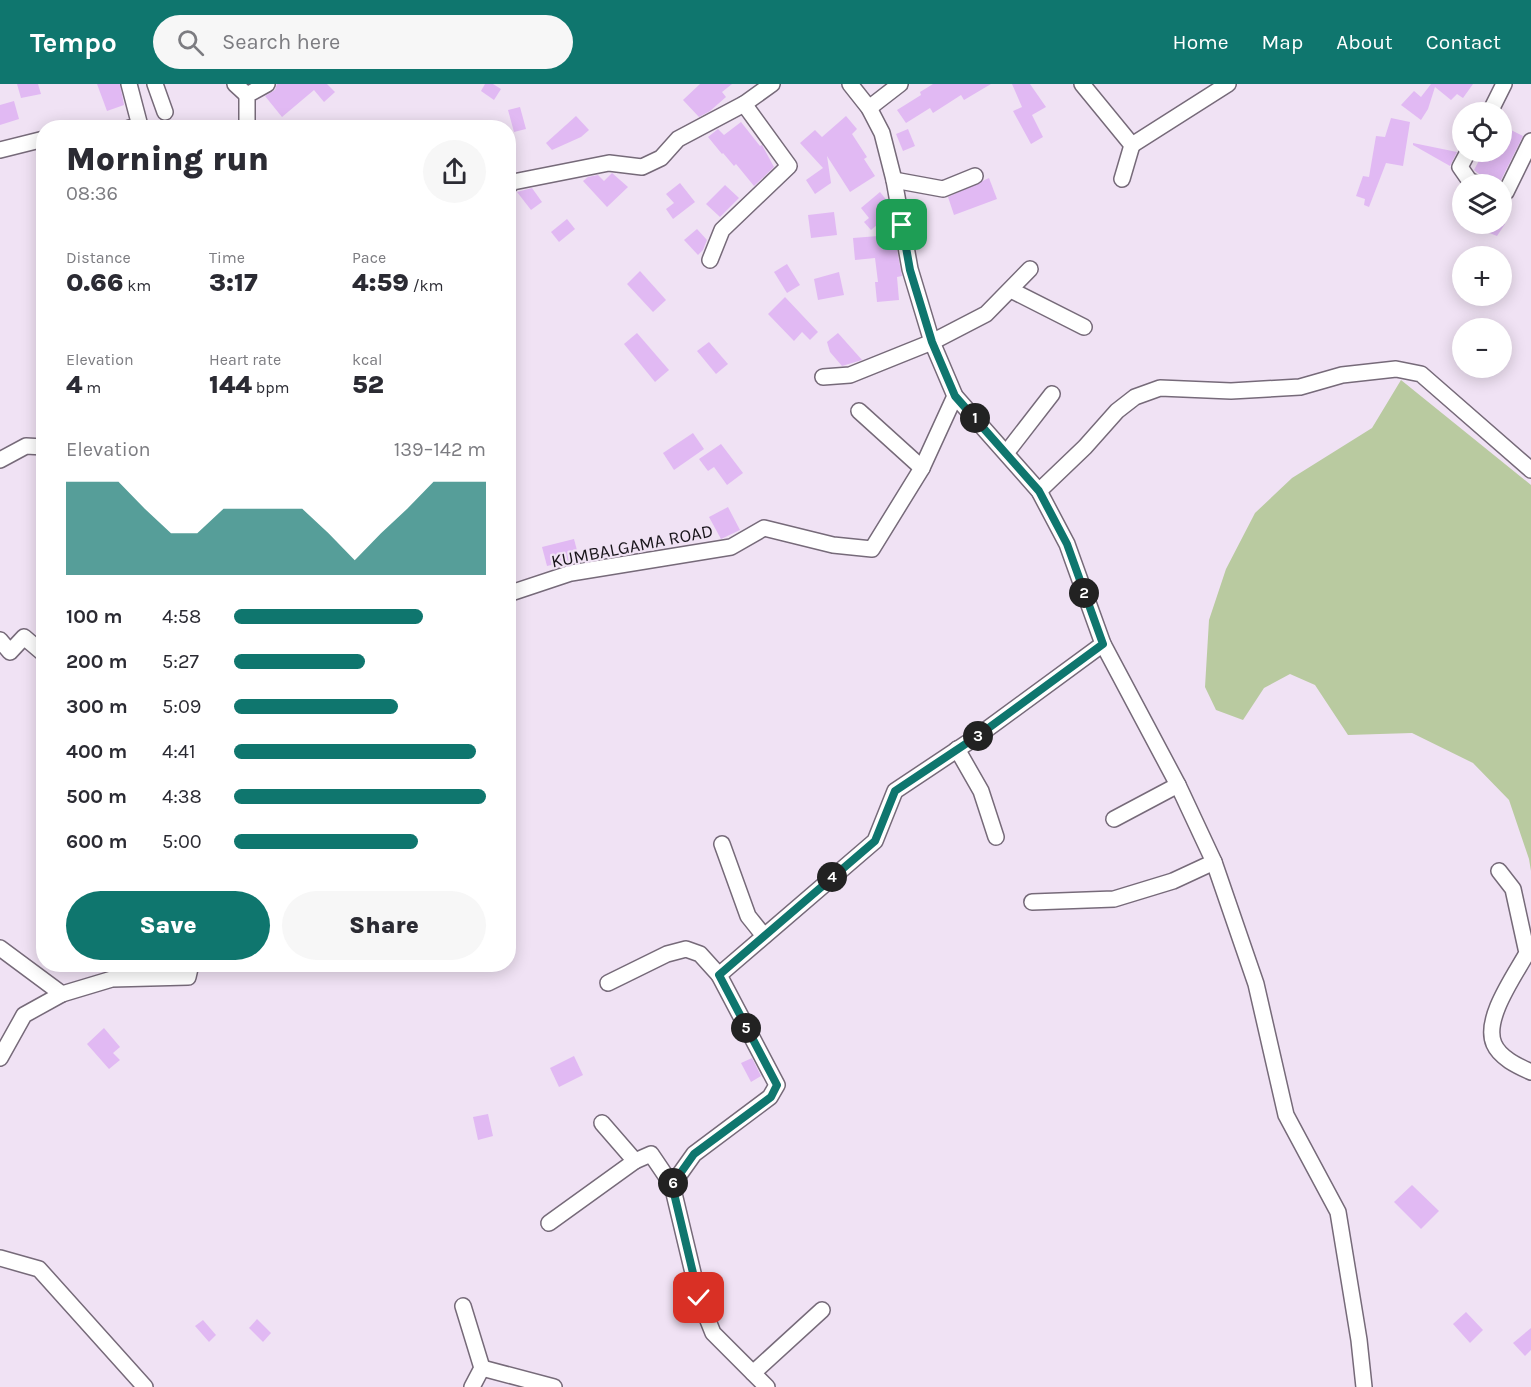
<!DOCTYPE html>
<meta charset="utf-8">
<style>
:root{--surface:#fff;--page:#f7f7f7;--text:#2b2b33;--muted:#7c7c81;--accent:#0f766e}
body{margin:0;font-family:Karla,sans-serif;background:var(--page);color:var(--text);height:100vh;display:flex;flex-direction:column;font-size:22px;white-space:nowrap}
*{box-sizing:border-box;margin:0}
p{font-size:20px;color:var(--muted)}
.icon{flex:none;width:33px;height:33px;fill:none;stroke:currentColor;stroke-width:2;stroke-linecap:round;stroke-linejoin:round}
.map{position:relative;flex:1;overflow:hidden}
.side{position:absolute;left:36px;top:36px;width:480px;height:852px;display:flex;flex-direction:column;background:var(--surface);border-radius:24px;box-shadow:0 3px 15px #0003}
.side>*{flex:none}
.tools{position:absolute;left:1452px;top:18px;display:grid;gap:12px}
.tools a{display:grid;place-items:center;width:60px;height:60px;border-radius:50%;background:var(--surface);box-shadow:0 3px 15px #0003;font-size:30px}
.pin{position:absolute;display:grid;place-items:center;width:51px;height:51px;color:#fff;margin:-26px;border-radius:12px;box-shadow:0 3px 9px #0006}
.km{position:absolute;width:30px;height:30px;margin:-15px;border-radius:50%;background:#222;color:#fff;font-size:16px;line-height:30px;text-align:center}
.round{display:grid;place-items:center;flex:none;width:63px;height:63px;border-radius:32px;background:var(--page)}
.summary{display:flex;align-items:center;justify-content:space-between;height:102px;padding:0 30px}
h1{font-size:33px;font-weight:800;line-height:45px}
.metrics{display:grid;grid-template-columns:repeat(3,1fr);gap:9px;height:102px;padding:6px 30px}
.metrics div{display:grid;align-content:center}
.metrics b{font-size:26px;font-weight:800}
.metrics small{font-size:16px;font-weight:400}
.metrics p{font-size:16px}
.chart{height:168px;padding:12px 30px}
.chart p{display:flex;justify-content:space-between}
.chart svg{width:100%;height:108px;margin-top:6px;fill:var(--accent);opacity:.7}
.button{display:flex;gap:12px;margin-top:auto;padding:12px 30px}
.button a{flex:1;height:69px;border-radius:36px;background:var(--accent);color:#fff;font-size:24px;font-weight:800;line-height:69px;text-align:center}
.button a+a{background:var(--page);color:var(--text)}
ul{padding:0 30px;list-style:none;font-size:20px}
li{display:grid;grid-template-columns:96px 72px 1fr;align-items:center;height:45px}
li i{height:15px;border-radius:8px;background:var(--accent)}
header{display:flex;align-items:center;gap:36px;box-sizing:border-box;height:84px;padding:0 30px;background:var(--accent);color:#fff}
header strong{font-size:28px}
nav{display:flex;gap:33px;margin-inline-start:auto;font-size:21px}
.search{width:420px;height:54px;background:var(--page);display:flex;align-items:center;gap:15px;box-sizing:border-box;padding:0 21px;border-radius:33px;color:var(--muted);font-size:22px}
.map>svg:first-child{display:block}
</style>
<header>
<strong>Tempo</strong>
<div class="search"><svg class="icon" aria-label="search" viewBox="0 0 24 24"><circle cx="10" cy="10" r="6"/><path d="M15 15l6 6"/></svg>Search here</div>
<nav><a>Home</a><a>Map</a><a>About</a><a>Contact</a></nav>
</header>
<div class="map">
<svg width="1531" height="1303" viewBox="0 0 1531 1303">
<rect width="100%" height="100%" fill="#f0e2f4"/>
<path fill="#b9caa0" d="M1401,296L1531,401V787L1529,775L1509,716L1473,679L1412,649L1348,651L1315,601L1290,590L1264,604L1243,636L1216,626L1205,603L1209,536L1226,485L1255,429L1292,394L1372,344Z"/>
<g fill="#e1b9f3">
<path d="M17,0H38L41,10L21,14Z"/>
<path d="M97,0H120L124,21L107,27Z"/>
<path d="M277,0H327L335,8L324,18L314,6L282,33L265,12L275,6Z"/>
<path d="M485,0H493L501,5L494,16L481,7Z"/>
<path d="M700,0H732L722,8L726,13L710,27L699,33L683,16Z"/>
<path d="M933,0H991L964,16L961,11L933,29L930,24L906,39L897,26L921,11L920,8Z"/>
<path d="M1012,0H1030L1046,23L1032,31L1043,53L1031,60L1013,27L1022,23Z"/>
<path d="M1431,0H1473L1463,14L1457,10L1451,16L1435,3L1428,25L1421,36L1401,21L1414,7L1421,13Z"/>
<path d="M14,17L19,35L0,41V21Z"/>
<path d="M520,23L526,45L514,48L508,26Z"/>
<path d="M576,32L589,46L581,53L552,66L546,59Z"/>
<path d="M846,32L857,45L852,50L867,73L864,75L875,92L850,108L827,72L831,99L815,110L806,96L823,84L800,59L815,46L822,53Z"/>
<path d="M1391,34L1410,38L1403,82L1386,79L1369,123L1364,121L1365,115L1356,112L1363,92L1369,93L1376,52L1385,53Z"/>
<path d="M741,38L760,62L762,61L774,83L754,102L736,80L734,82L723,69L722,70L708,53L718,45L724,51Z"/>
<path d="M908,45L915,62L903,67L896,50Z"/>
<path d="M1509,45L1523,52L1499,100H1492L1474,86L1482,71L1492,77L1497,68H1502V60Z"/>
<path d="M1413,59L1457,68L1450,82L1413,61Z"/>
<path d="M612,89L628,103L607,123L583,97L588,93L598,91L604,97Z"/>
<path d="M989,94L997,115L954,131L948,113Z"/>
<path d="M680,99L695,118L673,135L666,125L674,119L666,110Z"/>
<path d="M725,101L739,114L720,133L706,120Z"/>
<path d="M532,104L542,118L531,126L517,108Z"/>
<path d="M880,108L888,118L884,122L890,130L871,146L864,138L869,134L861,124Z"/>
<path d="M834,128L837,151L811,154L808,131Z"/>
<path d="M567,135L575,145L559,158L551,148Z"/>
<path d="M1467,140H1505L1497,152Z"/>
<path d="M697,145L707,156L703,166L698,171L684,156Z"/>
<path d="M891,151L892,162L896,161L902,192L897,193L899,216L877,218L875,198H878L875,174L855,176L853,154Z"/>
<path d="M787,180L800,201L787,209L774,188Z"/>
<path d="M640,187L666,216L653,228L627,200Z"/>
<path d="M839,188L844,211L818,216L814,195Z"/>
<path d="M785,213L818,248L810,256L802,248L794,257L768,230Z"/>
<path d="M637,249L669,286L655,298L624,260Z"/>
<path d="M838,249L862,276L842,282L830,268L827,258Z"/>
<path d="M709,258L728,280L716,290L697,267Z"/>
<path d="M693,349L704,365L674,386L663,369Z"/>
<path d="M721,360L743,389L727,401L714,383L708,387L699,375Z"/>
<path d="M728,423L740,446L721,455L709,433Z"/>
<path d="M574,455L579,474L547,482L542,463Z"/>
<path d="M104,944L120,963L113,969L120,976L109,985L87,960Z"/>
<path d="M574,972L583,991L559,1003L550,984Z"/>
<path d="M752,974L761,992L751,998L741,979Z"/>
<path d="M488,1030L493,1052L478,1056L473,1033Z"/>
<path d="M1412,1101L1439,1127L1421,1145L1394,1118Z"/>
<path d="M1466,1228L1483,1246L1470,1259L1453,1240Z"/>
<path d="M257,1235L271,1249L263,1258L249,1244Z"/>
<path d="M203,1236L216,1251L209,1258L195,1242Z"/>
<path d="M1531,1244V1266L1525,1272L1513,1259Z"/>
</g>
<g fill="none" stroke-linecap="round" stroke-linejoin="round">
<defs>
<g id="minor">
<path d="M129,0L140,42L129,44"/>
<path d="M155,0L165,28"/>
<path d="M235,0L247,11"/>
<path d="M850,0L869,24L882,49L894,96L910,185L932,258L955,312L1039,407L1067,460L1103,560L1178,701L1214,778L1256,900L1286,1031L1338,1128L1359,1256L1364,1303"/>
<path d="M1082,0L1132,61L1122,95"/>
<path d="M869,24L900,0"/>
<path d="M1490,28L1504,0"/>
<path d="M247,44V11L267,0"/>
<path d="M1132,61L1228,0"/>
<path d="M0,66L44,55"/>
<path d="M1468,68L1460,83L1469,96L1477,100"/>
<path d="M894,96L943,105L975,92"/>
<path d="M508,103L513,98L609,79L642,83L661,74L678,55L744,20L772,0"/>
<path d="M1502,109L1506,108L1531,57"/>
<path d="M710,176L722,146L789,82L744,20"/>
<path d="M1011,206L1084,243"/>
<path d="M823,293L850,291L932,258L986,230L1030,185"/>
<path d="M859,327L922,384"/>
<path d="M1007,368L1052,310"/>
<path d="M0,376L26,362L44,363"/>
<path d="M1039,407L1085,363L1117,327L1135,313L1160,304L1231,307L1300,303L1342,291L1396,285L1421,290L1531,386"/>
<path d="M508,510L571,489L731,463L764,444L833,461L872,465L922,384L955,312"/>
<path d="M0,556L10,568L24,553L44,570"/>
<path d="M957,665L981,707L996,753"/>
<path d="M1114,735L1178,701"/>
<path d="M722,760L748,832L764,852"/>
<path d="M1499,787L1513,805L1527,869C1515,891 1483,935 1494,960C1500,974 1518,982 1531,988"/>
<path d="M1032,818L1114,815L1173,797L1214,778"/>
<path d="M0,864L62,910"/>
<path d="M608,899L667,870L686,865L700,870L719,891"/>
<path d="M0,974L24,931L62,910L112,895L188,893L191,880"/>
<path d="M602,1039L635,1077L651,1070L672,1101"/>
<path d="M549,1139L635,1077"/>
<path d="M0,1174L39,1185L145,1303"/>
<path d="M463,1222L482,1284L472,1303"/>
<path d="M482,1284L554,1303"/>
<path d="M753,1289L822,1226"/>
<path d="M767,1303L713,1249L699,1214L672,1101L694,1070L770,1013L777,1001L719,891L875,757L895,707L979,651L1103,560"/>
</g>
</defs>
<use href="#minor" stroke="#766a79" stroke-width="18"/>
<use href="#minor" stroke="#fff" stroke-width="15"/>
</g>
<g fill="none" stroke-linecap="round" stroke-linejoin="round">
<defs>
<path id="route" d="M699,1214L672,1101L694,1070L771,1013L777,1001L719,891L875,757L895,707L979,651L1103,560L1067,460L1039,407L955,312L932,258L910,186L902,141"/>
</defs>
<use href="#route" stroke="#fff" stroke-width="12"/>
<use href="#route" stroke="#0f766e" stroke-width="8"/>
</g>
<g text-anchor="middle" stroke-width="4.5" stroke-linejoin="round" paint-order="stroke">
<g font-size="18" fill="#18141a" stroke="#f0e2f4">
<text transform="translate(632 462) rotate(-11)" y="6">KUMBALGAMA ROAD</text>
</g>
</g>
</svg>
<div class="tools">
<a><svg class="icon" aria-label="locate" viewBox="0 0 24 24"><circle cx="12" cy="12" r="6"/><path d="M12 2v4M12 18v4M2 12h4M18 12h4"/></svg></a>
<a><svg class="icon" aria-label="layers" viewBox="0 0 24 24"><path d="M12 4l9 5-9 5-9-5zM3 14l9 5 9-5"/></svg></a>
<a>+</a>
<a>−</a>
</div>
<div class="pin" style="left:902px;top:141px;background:#1e9e55"><svg class="icon" aria-label="arrive" viewBox="0 0 24 24"><path d="M6 21V4h12l-3 4 3 4H6"/></svg></div>
<div class="pin" style="left:699px;top:1214px;background:#d93025"><svg class="icon" aria-label="check" viewBox="0 0 24 24"><path d="M5 12l5 5 9-10"/></svg></div>
<b class="km" style="left:975px;top:334px">1</b>
<b class="km" style="left:1084px;top:509px">2</b>
<b class="km" style="left:978px;top:652px">3</b>
<b class="km" style="left:832px;top:793px">4</b>
<b class="km" style="left:746px;top:944px">5</b>
<b class="km" style="left:673px;top:1099px">6</b>
<section class="side">
<div class="summary"><div><h1>Morning run</h1><p>08:36</p></div><a class="round"><svg class="icon" aria-label="share" viewBox="0 0 24 24"><path d="M12 15V3M7 8l5-5 5 5M5 13v7h14v-7"/></svg></a></div>
<div class="metrics">
<div><p>Distance</p><b>0.66<small> km</small></b></div>
<div><p>Time</p><b>3:17</b></div>
<div><p>Pace</p><b>4:59<small> /km</small></b></div>
</div>
<div class="metrics">
<div><p>Elevation</p><b>4<small> m</small></b></div>
<div><p>Heart rate</p><b>144<small> bpm</small></b></div>
<div><p>kcal</p><b>52</b></div>
</div>
<div class="chart"><p><span>Elevation</span>139–142 m</p>
<svg viewBox="0 0 160 44" preserveAspectRatio="none"><path d="M0 44V6L10 6L20 6L30 17L40 27L50 27L60 17L70 17L80 17L90 17L100 27L110 38L120 27L130 17L140 6L150 6L160 6V44z"/></svg>
</div>
<ul>
<li><b>100 m</b>4:58<i style="width:75%"></i></li>
<li><b>200 m</b>5:27<i style="width:52%"></i></li>
<li><b>300 m</b>5:09<i style="width:65%"></i></li>
<li><b>400 m</b>4:41<i style="width:96%"></i></li>
<li><b>500 m</b>4:38<i style="width:100%"></i></li>
<li><b>600 m</b>5:00<i style="width:73%"></i></li>
</ul>
<div class="button"><a>Save</a><a>Share</a></div>
</section>
</div>
